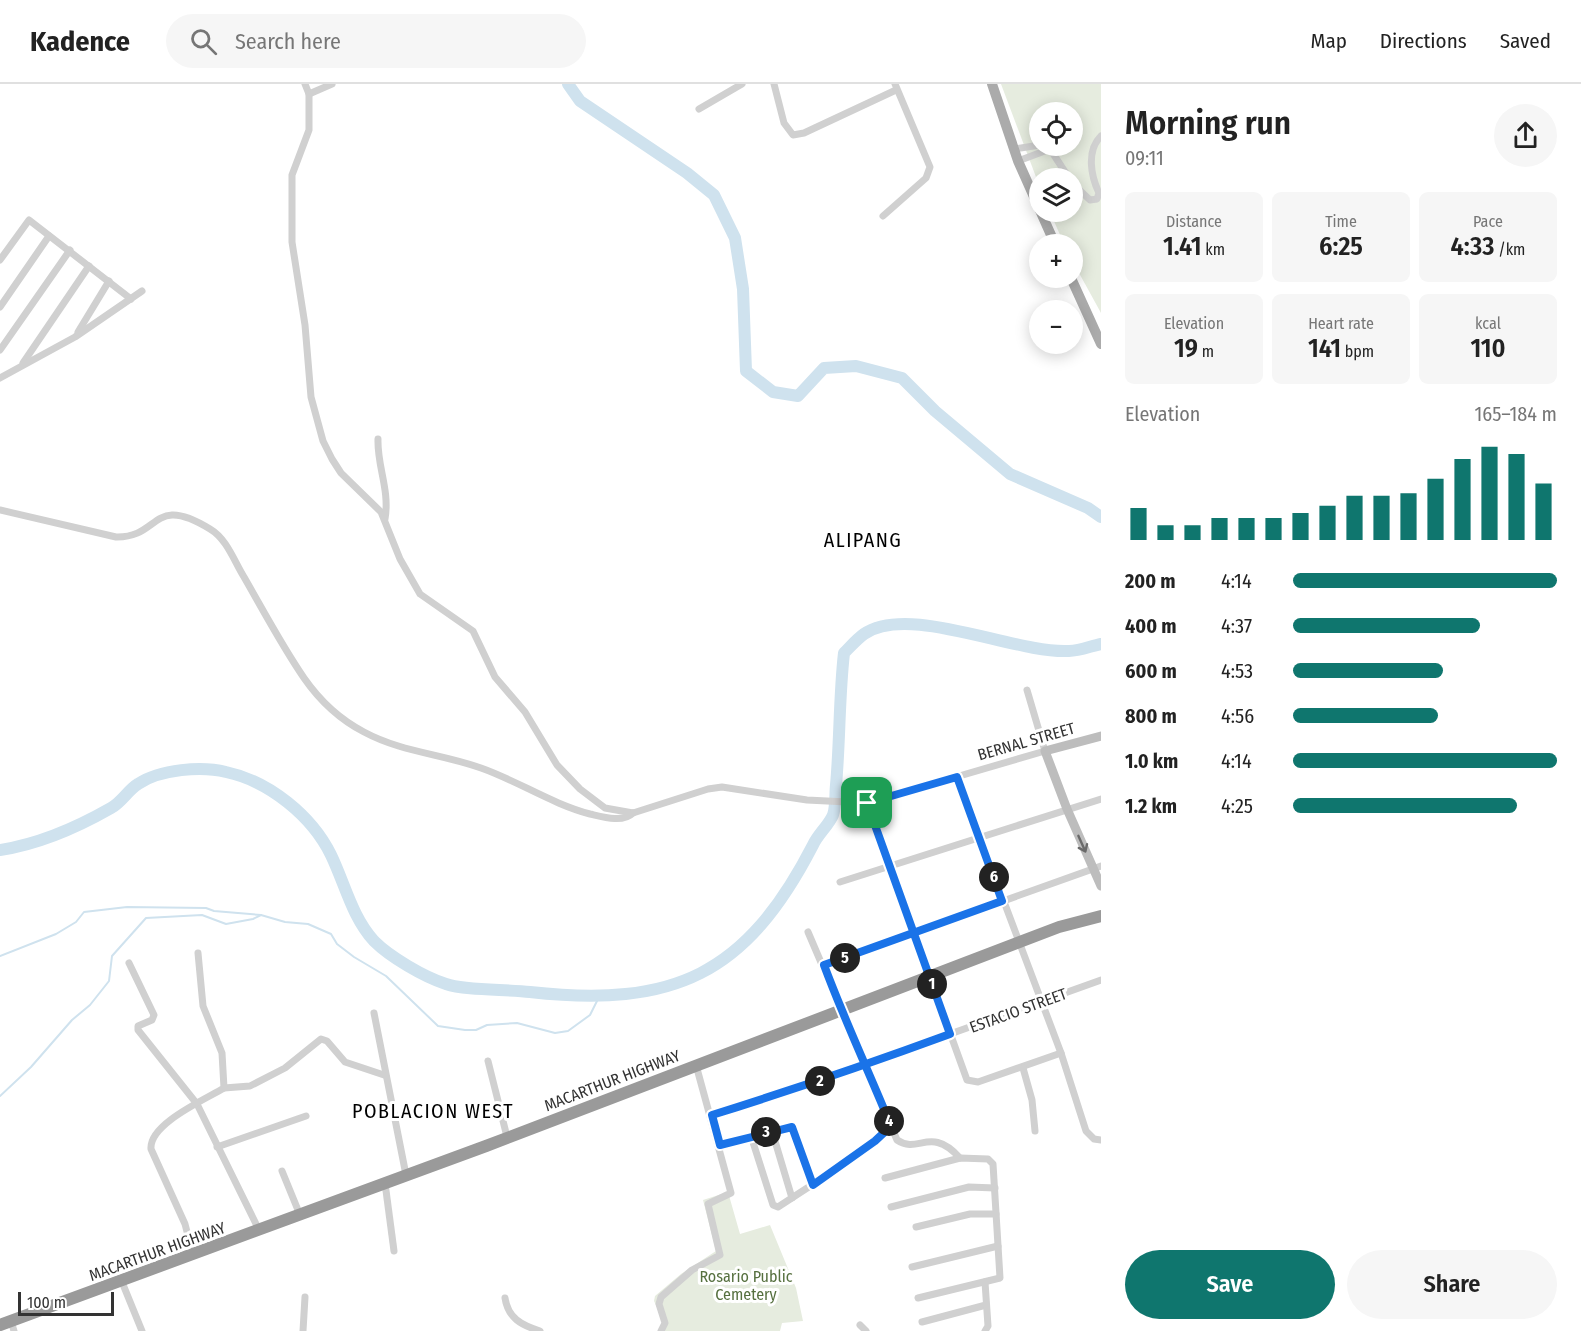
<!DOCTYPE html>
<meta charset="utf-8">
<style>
:root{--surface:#fff;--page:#f6f6f6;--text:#222;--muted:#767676;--line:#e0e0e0;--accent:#0f766e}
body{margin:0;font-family:"Fira Sans Condensed",sans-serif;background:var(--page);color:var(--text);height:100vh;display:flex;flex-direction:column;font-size:22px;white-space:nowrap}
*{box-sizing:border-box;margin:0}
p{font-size:20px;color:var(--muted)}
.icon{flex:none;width:33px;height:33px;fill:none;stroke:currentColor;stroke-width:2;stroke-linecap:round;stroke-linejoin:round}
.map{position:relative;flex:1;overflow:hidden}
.details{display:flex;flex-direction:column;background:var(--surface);width:480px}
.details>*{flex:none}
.buttons{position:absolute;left:1029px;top:18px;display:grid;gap:12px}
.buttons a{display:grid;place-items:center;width:54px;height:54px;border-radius:50%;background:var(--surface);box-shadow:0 3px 15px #0003;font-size:30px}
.scale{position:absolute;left:18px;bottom:15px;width:96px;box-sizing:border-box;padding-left:6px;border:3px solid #333;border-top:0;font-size:16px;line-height:21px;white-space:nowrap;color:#333;-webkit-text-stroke:4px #fff;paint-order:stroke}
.pin{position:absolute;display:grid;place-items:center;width:51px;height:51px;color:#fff;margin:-26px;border-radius:12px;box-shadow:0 3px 9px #0006}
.km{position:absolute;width:30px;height:30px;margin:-15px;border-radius:50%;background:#222;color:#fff;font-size:16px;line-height:30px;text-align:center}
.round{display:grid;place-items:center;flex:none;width:63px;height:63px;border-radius:32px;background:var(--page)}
.head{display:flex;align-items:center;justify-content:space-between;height:102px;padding:0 24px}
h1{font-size:33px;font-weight:600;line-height:45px}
.stats{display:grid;grid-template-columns:repeat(3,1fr);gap:9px;height:102px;padding:6px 24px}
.stats div{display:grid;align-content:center;border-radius:9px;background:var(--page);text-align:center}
.stats b{font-size:26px;font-weight:600}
.stats small{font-size:16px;font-weight:400}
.stats p{font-size:16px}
.chart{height:168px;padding:12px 24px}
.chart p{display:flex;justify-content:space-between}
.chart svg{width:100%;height:108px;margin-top:6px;stroke:var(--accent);stroke-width:6}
.primary-button{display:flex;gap:12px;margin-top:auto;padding:12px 24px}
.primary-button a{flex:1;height:69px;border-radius:36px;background:var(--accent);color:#fff;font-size:24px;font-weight:600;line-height:69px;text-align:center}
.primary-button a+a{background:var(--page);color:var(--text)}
ul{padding:0 24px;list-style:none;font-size:20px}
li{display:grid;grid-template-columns:96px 72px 1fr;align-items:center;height:45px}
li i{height:15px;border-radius:8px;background:var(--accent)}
header{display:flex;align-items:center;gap:36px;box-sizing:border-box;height:84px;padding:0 30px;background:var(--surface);border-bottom:2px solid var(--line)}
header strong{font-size:28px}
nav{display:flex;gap:33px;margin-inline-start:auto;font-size:21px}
.search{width:420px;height:54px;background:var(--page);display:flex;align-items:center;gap:15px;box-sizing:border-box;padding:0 21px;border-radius:33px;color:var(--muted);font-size:22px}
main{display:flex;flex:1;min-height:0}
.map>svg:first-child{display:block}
</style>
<header>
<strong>Kadence</strong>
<div class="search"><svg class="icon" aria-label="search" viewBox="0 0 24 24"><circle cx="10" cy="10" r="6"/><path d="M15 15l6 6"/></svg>Search here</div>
<nav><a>Map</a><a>Directions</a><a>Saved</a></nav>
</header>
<main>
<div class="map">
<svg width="1101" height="1247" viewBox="0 0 1101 1247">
<rect width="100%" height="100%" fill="#fff"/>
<g fill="#e6ecdf" fill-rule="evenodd">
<path d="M1001,0H1101V229L1073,178L1072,160H1064L1050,128H1072V94H1040L1039,101ZM1040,28H1072V62H1040Z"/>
<path d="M728,1108L740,1150L770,1141L796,1204L803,1237L782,1239L780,1247H663V1236L654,1217L655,1212L681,1190L716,1167L703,1116Z"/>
</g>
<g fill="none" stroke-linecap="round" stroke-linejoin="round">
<g stroke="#cfe2ee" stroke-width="2">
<path d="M0,872L56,850L76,838L84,828L127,823L206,824L214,827L261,831L285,838L308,840L331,850L337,860L354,873L386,892L438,942L465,946H476L487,941L517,939L555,949L568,947L590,931L600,911"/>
<path d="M0,1012L31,983L72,936L90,921L109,897L112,872L146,834L202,831L226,840L253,835L261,831"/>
</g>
<g stroke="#cfe2ee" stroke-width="12">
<path d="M568,0L580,17L687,89L714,111L735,154L743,205L746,287L773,308L798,312L824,284L856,282L902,294L935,327L1010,390L1088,424L1101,433"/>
<path d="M0,766C40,760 76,744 111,724C122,718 128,706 138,700C160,685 202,682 226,688C269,697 312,732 331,771C345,800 352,833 374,857C390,873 424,893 446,900C466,907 507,905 530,908C674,924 746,891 813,761C818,750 829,741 833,731C836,723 835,710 836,701C840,657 839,613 844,569C850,563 857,555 864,550C909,519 1015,570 1069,567C1080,567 1091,562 1101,560"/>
</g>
<g stroke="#d0d0d0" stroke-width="7">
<path d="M305,0L309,10V46L292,91V158L305,241L311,313L323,357L332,375L341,389L381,428L400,475L420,510L473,547L495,593L525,628L557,681L580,705L605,724L633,729L708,705L722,703L807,716L867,719L1045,667L1027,606"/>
<path d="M774,0L784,39L793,51L804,49L896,6"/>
<path d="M309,10L332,0"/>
<path d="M699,25L742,0"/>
<path d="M1043,62L1050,65L1069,94"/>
<path d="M1014,65L1040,61"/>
<path d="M1018,77L1050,65"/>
<path d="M1072,99L1090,116L1097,115L1099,109C1091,92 1086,67 1101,52"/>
<path d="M883,132L926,94L930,83L895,0"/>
<path d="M0,176L29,136L131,215"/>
<path d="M0,223L49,152"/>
<path d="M78,248L109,197"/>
<path d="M0,266L70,166"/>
<path d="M23,279L89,182"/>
<path d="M0,294L75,253L142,207"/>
<path d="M378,355C377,382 390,406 385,435"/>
<path d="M0,426L116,453C161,454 151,409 210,445C227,455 234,477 244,493C263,526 282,562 304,594C320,617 339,635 364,648C401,668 442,670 481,684C518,697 552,720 590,730C603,733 623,739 633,729"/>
<path d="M957,693L1061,969L1086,1047L1094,1055L1101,1056"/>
<path d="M867,719L967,996L978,998L1061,969"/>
<path d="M840,798L1101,715"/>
<path d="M808,848L897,1056C919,1071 930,1041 960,1074"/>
<path d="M129,879L154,931L152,936L138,942V946L197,1020L259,1146"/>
<path d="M824,881L1101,782"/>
<path d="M374,929L406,1091"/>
<path d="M488,977L507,1053"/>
<path d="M1023,984L1032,1016L1035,1047"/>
<path d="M224,1004L250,1002L285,984L321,955L327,957L345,978L384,991"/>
<path d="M712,1031L802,1003L1101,896"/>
<path d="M772,1047L792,1114"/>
<path d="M751,1052L773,1121L778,1123L844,1080L891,1042"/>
<path d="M720,1061L792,1043L813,1101"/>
<path d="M217,1063L306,1032"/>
<path d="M282,1087L300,1131"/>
<path d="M885,1094L960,1074L988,1075L993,1080L1000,1194L918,1214"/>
<path d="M385,1099L394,1167"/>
<path d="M891,1123L969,1103L995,1104"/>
<path d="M916,1143L970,1130H996"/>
<path d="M193,1171L185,1140L151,1065C149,1040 204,1016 224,1004L222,969L203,922L198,869"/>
<path d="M912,1183L998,1162"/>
<path d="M122,1198L142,1247"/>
<path d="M505,1214C508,1234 521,1241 540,1247"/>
<path d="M11,1237L14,1247"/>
<path d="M922,1238L986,1221"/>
<path d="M860,1241L866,1247"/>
<path d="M303,1247L305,1213"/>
<path d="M661,1247L665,1239L659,1220L661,1213L692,1186L720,1171L708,1120L731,1109L696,981"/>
<path d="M985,1247L988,1242L985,1198"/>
</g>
<path stroke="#bdbdbd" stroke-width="9" d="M1101,652L1045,667L1067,725L1101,802"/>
<g stroke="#ababab" stroke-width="10">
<path d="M992,0L1018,77L1055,160"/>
<path d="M1071,194L1101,260"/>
</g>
<path stroke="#9a9a9a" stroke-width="12" d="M0,1241L486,1062L1059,843L1101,832"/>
</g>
<defs><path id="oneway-shaft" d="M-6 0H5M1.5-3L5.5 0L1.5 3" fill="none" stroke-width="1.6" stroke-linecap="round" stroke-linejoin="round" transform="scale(1.5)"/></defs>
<use stroke="#6a6a6a" href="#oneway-shaft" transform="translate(1082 760) rotate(66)"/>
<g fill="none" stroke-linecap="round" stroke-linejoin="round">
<defs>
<path id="route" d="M867,719L950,950C871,979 792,1006 712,1031L720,1061L792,1043L813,1101L875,1057L891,1042C869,988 844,935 824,881L1002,817L957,693L867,719"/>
</defs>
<use href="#route" stroke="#fff" stroke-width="12"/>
<use href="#route" stroke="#1a73e8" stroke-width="8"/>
</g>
<g text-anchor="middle" stroke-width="6" stroke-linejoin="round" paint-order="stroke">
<g font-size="16" fill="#333" stroke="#fff">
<text transform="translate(1026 657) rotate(-16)" y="6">BERNAL STREET</text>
<text transform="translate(1018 926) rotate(-20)" y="6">ESTACIO STREET</text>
<text transform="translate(612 996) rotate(-21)" y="6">MACARTHUR HIGHWAY</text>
<text transform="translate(157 1167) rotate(-20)" y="6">MACARTHUR HIGHWAY</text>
</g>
<g font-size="16" fill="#56703f" stroke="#fff">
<text x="746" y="1198">Rosario Public<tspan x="746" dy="18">Cemetery</tspan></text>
</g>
<g font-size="20" letter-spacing="1.5" fill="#000" stroke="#fff">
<text x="863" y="463">ALIPANG</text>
<text x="433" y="1034">POBLACION WEST</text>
</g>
</g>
</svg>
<div class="buttons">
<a><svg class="icon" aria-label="locate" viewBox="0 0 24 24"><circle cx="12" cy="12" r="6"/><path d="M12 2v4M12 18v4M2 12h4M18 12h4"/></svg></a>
<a><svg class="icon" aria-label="layers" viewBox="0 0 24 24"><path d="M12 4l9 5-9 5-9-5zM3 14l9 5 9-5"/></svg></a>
<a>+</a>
<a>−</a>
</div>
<div class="scale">100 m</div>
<div class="pin" style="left:867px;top:719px;background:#1e9e55"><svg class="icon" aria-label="arrive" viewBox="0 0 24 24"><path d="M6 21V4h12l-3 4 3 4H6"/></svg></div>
<b class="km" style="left:932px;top:900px">1</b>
<b class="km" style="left:820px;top:997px">2</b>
<b class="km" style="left:766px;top:1048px">3</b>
<b class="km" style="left:889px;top:1037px">4</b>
<b class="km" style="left:845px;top:874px">5</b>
<b class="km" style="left:994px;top:793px">6</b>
</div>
<section class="details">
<div class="head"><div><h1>Morning run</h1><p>09:11</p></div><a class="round"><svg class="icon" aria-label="share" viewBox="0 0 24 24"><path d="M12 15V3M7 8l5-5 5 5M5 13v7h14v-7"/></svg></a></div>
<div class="stats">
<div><p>Distance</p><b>1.41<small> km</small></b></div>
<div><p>Time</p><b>6:25</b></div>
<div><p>Pace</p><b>4:33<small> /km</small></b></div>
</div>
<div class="stats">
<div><p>Elevation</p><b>19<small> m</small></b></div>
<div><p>Heart rate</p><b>141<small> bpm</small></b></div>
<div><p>kcal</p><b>110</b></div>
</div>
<div class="chart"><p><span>Elevation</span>165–184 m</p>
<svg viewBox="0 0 160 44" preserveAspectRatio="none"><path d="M5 44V31M15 44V38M25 44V38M35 44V35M45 44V35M55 44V35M65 44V33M75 44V30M85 44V26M95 44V26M105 44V25M115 44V19M125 44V11M135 44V6M145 44V9M155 44V21"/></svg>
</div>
<ul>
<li><b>200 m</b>4:14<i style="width:100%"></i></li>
<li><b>400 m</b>4:37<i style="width:71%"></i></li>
<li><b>600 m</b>4:53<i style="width:57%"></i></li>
<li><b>800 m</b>4:56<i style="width:55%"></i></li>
<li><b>1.0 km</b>4:14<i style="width:100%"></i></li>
<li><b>1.2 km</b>4:25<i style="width:85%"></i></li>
</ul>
<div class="primary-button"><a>Save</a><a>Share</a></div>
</section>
</main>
